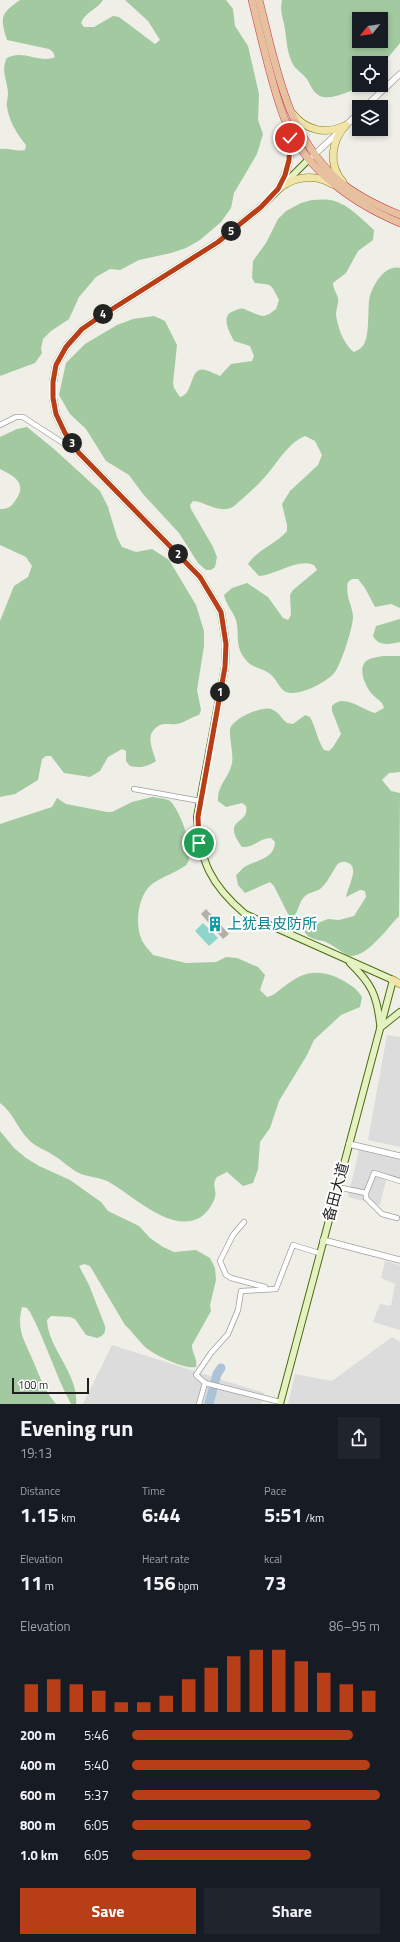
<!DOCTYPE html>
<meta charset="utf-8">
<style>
:root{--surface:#171b24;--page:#20242c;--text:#f1f3f6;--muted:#9ea1a6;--accent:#b73e17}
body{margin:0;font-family:"Titillium Web","Noto Sans SC",sans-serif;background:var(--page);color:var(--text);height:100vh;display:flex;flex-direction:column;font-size:15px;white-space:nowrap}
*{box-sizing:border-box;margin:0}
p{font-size:13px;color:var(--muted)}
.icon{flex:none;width:22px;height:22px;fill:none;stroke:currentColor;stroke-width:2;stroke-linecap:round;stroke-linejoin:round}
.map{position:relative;height:1404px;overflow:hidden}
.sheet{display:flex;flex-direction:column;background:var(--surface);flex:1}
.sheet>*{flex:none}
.needle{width:26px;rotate:240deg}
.controls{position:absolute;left:352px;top:12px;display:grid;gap:8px}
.controls a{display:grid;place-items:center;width:36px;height:36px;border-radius:0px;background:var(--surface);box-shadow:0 2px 6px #0003;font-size:20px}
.scale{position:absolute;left:12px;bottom:10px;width:77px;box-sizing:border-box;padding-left:4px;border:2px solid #1f1f1f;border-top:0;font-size:11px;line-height:14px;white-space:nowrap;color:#1f1f1f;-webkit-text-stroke:3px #fff;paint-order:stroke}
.pin{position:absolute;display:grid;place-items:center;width:34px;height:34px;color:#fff;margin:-17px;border:2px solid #fff;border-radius:50%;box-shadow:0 1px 4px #0007}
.km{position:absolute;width:20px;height:20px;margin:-10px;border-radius:50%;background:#222;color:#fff;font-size:11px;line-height:20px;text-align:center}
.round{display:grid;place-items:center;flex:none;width:42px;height:42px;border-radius:0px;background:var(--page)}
.head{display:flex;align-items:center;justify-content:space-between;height:68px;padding:0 20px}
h1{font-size:22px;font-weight:700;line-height:30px}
.figures{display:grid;grid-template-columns:repeat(3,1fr);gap:6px;height:68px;padding:4px 20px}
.figures div{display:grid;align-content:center}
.figures b{font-size:20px;font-weight:700}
.figures small{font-size:11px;font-weight:400}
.figures p{font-size:11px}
.chart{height:112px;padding:8px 20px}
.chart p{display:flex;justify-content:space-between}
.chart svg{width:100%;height:72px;margin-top:4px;stroke:var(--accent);stroke-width:6}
.cta{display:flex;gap:8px;margin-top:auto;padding:8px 20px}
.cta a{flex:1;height:46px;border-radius:0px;background:var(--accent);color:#fff;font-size:16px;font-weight:700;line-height:46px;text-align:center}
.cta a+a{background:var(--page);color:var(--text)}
ul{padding:0 20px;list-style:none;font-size:13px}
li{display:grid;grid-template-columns:64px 48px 1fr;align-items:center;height:30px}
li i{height:10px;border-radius:5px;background:var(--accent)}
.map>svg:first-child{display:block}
</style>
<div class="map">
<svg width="400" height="1404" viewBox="0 0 400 1404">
<rect width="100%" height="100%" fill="#efeee7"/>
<g fill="#dddcdc">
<path d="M387,1035L400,1037V1147L368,1140Z"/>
<path d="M359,1150L400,1160V1183L386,1180L380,1205L348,1197Z"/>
<path d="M385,1261L400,1265V1330L373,1322L380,1304L391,1306L395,1284L381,1278Z"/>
<path d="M392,1337L400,1342V1404H288L295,1374L332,1381Z"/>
<path d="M112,1345L264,1393L261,1404H83Z"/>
</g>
<g fill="#a2c9a0" fill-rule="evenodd">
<path d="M20,0H103C98,9 85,12 81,23L84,27H94L113,16L119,17L155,44L160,40L148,21L125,0H226L233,9L235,26L248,46L259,94L258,120L263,134L257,154L234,193L231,208L221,222L200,240L186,248L171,253L139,260L120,270L110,269L96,277L79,297L69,319L51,331L43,339L41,349L42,353L35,363L0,376V149C9,148 17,152 25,150L26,145C17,134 9,121 7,107C6,103 8,98 8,94C8,82 0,70 7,58C23,49 40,64 55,57L53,52L49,49L7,40C0,17 0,14 20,0Z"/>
<path d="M282,0H400V43L387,59C388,67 389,72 381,76V63H359V85H364C353,90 335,99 323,97C314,95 311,86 307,79C303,74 298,71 294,66C286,53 287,38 284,24C282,15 280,10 282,0ZM359,19H381V41H359Z"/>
<path d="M312,200C318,200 324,199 330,200C346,202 363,220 374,230L373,240L358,251L346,273L333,283C333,289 337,293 338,298C339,303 336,309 336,314C337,326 344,345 354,352C359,350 363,347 365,342C369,333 368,312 369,301C371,287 384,264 400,268V608L391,604L375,607L365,588L358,579H352L348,582C345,595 351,602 353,615C354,625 341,664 335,672C328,682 294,700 283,690C277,684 275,676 267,672C260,668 251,667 246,660C234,646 240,635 236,620C233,611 226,605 224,595L232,588L247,583L268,597L283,618L288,620L291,615L290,595L293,590L317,570L314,565C297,558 277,575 259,576L248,564C257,550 276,544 287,531V525L282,504L290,491L318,465L322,455L315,441L305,436C285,445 277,465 262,480C253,490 243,498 233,507C218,514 207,502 193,501L190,505L191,509L213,547L217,557L215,567L211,570H206L198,563L179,533L143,494L129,475L106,461L86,429L70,414L59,395L66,363L85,344L117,325L133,319L154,316L165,321L177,345L173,383L174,388L180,397C194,395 189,366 205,370C210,371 215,374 220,376L231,364L252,361L254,356L250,346L234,341C229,332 220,315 234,311C238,309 241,308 244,309C250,311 256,315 262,316C268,316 272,312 276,309L279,300C270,282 272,285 255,283L252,278L253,261L266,243L278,219L286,211L301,203Z"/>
<path d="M27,427L54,449L100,491L108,507L117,537L122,547L136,552L152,549L169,560L196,605L204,631V646L197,690L201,710L199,715C191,717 182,724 176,724C171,725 165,723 160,725C144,733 152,748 156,761C147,767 140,768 130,766L126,761V751L122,749L108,757L100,771L90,777L64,773L51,756H46L42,759L38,780L15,794L0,797V621L14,586L28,577L32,566L26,557L0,545V509C8,509 11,507 15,501C28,484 15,476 0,469V437L17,429Z"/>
<path d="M400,619V642C389,644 379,647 373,636L376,626Z"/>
<path d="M383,656H400V772L389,773L382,780L391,791L400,793L399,916C389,926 364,962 347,955C339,951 333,944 323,941C312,939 303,937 303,923L308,922L318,923L328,919L339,920L354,916L366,897L365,891L360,890L346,897C348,888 352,881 353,873C355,863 343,858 337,865C332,872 329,880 323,886C319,892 310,891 304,897C299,902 299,910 294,916H289L274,886L270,882L245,893L238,885L236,875C239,873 241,870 243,868C255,860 274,860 275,842L271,838C260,838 253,848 242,847C220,817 250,826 246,806L242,803L226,807L218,801C217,787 227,779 231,767C235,755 229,742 230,730C231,719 261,706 271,709C279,712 281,718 287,723L293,724L305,715L310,717C316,728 317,739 324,750L329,751L333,747L341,734L332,711V706C343,693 361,709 375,713L384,708C382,700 377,700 372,694C366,687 358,671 365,662C369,658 377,657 383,656Z"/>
<path d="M152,797C158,798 165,798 170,801C180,810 196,852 187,864C182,870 159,878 151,885C138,896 135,923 141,938C143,944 149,950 153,955L186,963L216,962L226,957L237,958L258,967L265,975L260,990L267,997C273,996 277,992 282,988C300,974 313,968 336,977C346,982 356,987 362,997L360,1007L341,1015L314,1040L307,1055L279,1101L270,1128L260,1142L258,1169L253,1183L243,1186L227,1172L217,1177C211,1185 217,1189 215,1197C213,1204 207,1213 201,1217C171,1235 132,1194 107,1181C98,1177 89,1177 81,1174C70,1169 63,1161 53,1155C46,1150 36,1147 30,1141C18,1130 13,1112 0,1103V824L52,807L57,798L66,804L107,812H112L132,802Z"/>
<path d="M0,1131L14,1148L26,1158L39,1166L70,1180L101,1202L108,1211L139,1226L150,1238L163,1247L174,1252L196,1250L210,1258L215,1268L216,1280L210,1305L211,1311L192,1345C192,1354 198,1359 196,1367C185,1370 152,1354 144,1346C137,1339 132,1331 125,1325L90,1266L84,1264L79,1266L89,1285L105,1326C106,1333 103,1336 97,1338L86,1335L75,1319L70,1317L51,1316L47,1320C48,1349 79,1374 76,1404H71C55,1374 46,1342 30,1312L27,1308L22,1307C16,1332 25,1341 34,1363C41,1380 44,1389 56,1404H0Z"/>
</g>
<path fill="#8ed5ca" d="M203,923L218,938L209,946L195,931Z"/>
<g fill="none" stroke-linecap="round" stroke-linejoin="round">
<path stroke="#acc3d7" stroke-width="9" d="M209,1404L217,1374L221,1368"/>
</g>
<path fill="#b4b0a9" d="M206,909L229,934L223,939L201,914Z"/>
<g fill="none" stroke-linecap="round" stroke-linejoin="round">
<defs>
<g id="minor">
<path d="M0,425L16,417H23L77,452"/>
<path d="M134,789L200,801"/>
<path d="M337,1187L366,1193"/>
<path d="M397,1218L382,1214L366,1198V1193L374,1173L400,1181"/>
<path d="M244,1222L233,1235L220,1261L226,1275L231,1278L265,1287"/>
<path d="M205,1383L280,1402"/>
<path d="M199,1404L205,1383L196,1375L211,1353L228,1334L238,1310L241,1291L276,1289L293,1245L319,1253"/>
</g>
<g id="tertiary">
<path d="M365,107L400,74"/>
<path d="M313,156L359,113"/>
<path d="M349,1144L400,1156"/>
<path d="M323,1240L400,1260"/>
</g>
<g id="secondary">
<path d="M350,963C371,983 377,995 380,1024"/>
<path d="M380,1028L400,1012"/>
<path d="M280,1404L393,980L245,914C211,885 200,862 197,817L225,667L226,644L221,612L200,577L79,453L65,433L56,414L53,398V382L56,365L66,347L82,329L98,318L218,242L240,224L261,207L308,160"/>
</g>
<g id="primary">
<path d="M293,114C305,130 326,135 344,126"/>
<path d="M343,182C328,165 331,141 346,125"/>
<path d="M280,188C295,176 315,174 332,184"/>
<path d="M278,189C289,170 293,150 288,129"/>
<path d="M393,980L400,984"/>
</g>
<g id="trunk">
<path d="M252,0C261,36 269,74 281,109C299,165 348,201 400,223"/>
<path d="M259,0C275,62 286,134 337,179C355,195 378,206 400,215"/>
</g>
</defs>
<use href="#minor" stroke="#a0a0a0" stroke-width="6"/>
<use href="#tertiary" stroke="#a0a0a0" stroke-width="7"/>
<use href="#secondary" stroke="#4c6b12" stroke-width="8"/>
<use href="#primary" stroke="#897e11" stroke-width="8"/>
<use href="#trunk" stroke="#c73948" stroke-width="8"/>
<use href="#minor" stroke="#fff" stroke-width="4.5"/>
<use href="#tertiary" stroke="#fff" stroke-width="5.5"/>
<use href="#secondary" stroke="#e4f2c1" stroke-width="6"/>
<use href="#primary" stroke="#f1e4a9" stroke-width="7"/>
<use href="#trunk" stroke="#e7c0a0" stroke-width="7"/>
</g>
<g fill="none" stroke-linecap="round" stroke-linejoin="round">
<defs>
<path id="route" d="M199,843L198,817L225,667L226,644L221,612L200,577L79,453L65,433L56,414L53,398V382L56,365L66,347L82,329L98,318L218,242L261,207L278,189L285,175L289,160L290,138"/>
</defs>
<use href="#route" stroke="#fff" stroke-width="8"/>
<use href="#route" stroke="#b73e17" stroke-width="5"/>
</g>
<defs>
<symbol id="building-bare" viewBox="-9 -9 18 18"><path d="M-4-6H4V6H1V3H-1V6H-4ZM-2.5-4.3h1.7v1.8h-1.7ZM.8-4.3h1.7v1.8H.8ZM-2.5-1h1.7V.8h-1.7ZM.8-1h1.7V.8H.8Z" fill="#0f9aa8" stroke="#fff" stroke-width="2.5" paint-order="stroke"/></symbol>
</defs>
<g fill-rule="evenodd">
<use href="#building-bare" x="204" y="913" width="22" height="22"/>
</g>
<g text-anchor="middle" stroke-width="4" stroke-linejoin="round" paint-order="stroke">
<g font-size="15" fill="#0d838f" stroke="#fff" text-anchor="start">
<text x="227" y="929">上犹县皮防所</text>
</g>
<g font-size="15" fill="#1f1f1f" stroke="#fff">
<text transform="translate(336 1192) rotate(-75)" y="5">备田大道</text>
</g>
</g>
</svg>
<div class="controls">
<a><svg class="needle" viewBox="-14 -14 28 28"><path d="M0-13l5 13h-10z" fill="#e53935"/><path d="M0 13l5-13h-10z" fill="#9ea1a6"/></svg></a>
<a><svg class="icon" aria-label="locate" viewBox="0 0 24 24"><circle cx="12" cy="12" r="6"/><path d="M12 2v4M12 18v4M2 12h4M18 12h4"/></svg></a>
<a><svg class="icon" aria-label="layers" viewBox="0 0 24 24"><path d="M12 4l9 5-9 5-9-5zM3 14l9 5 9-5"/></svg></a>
</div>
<div class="scale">100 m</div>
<div class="pin" style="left:199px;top:843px;background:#1e9e55"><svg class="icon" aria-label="arrive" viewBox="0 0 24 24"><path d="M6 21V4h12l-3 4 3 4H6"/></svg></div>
<div class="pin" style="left:290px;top:138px;background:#d93025"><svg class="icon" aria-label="check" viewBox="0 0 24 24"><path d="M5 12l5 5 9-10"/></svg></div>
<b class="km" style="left:220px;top:692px">1</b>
<b class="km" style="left:178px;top:554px">2</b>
<b class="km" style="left:72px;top:443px">3</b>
<b class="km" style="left:103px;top:314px">4</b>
<b class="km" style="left:231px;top:231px">5</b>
</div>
<section class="sheet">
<div class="head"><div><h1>Evening run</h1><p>19:13</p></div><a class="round"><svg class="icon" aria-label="share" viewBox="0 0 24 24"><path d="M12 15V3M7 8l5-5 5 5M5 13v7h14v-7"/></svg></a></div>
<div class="figures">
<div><p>Distance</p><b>1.15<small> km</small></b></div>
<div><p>Time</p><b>6:44</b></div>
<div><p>Pace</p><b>5:51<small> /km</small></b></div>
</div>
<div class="figures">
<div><p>Elevation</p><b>11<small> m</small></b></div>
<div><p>Heart rate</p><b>156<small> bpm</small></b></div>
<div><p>kcal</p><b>73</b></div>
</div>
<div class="chart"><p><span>Elevation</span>86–95 m</p>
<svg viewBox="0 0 160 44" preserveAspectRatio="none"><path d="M5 44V27M15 44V24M25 44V27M35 44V31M45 44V38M55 44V38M65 44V34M75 44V24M85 44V17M95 44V10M105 44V6M115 44V6M125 44V13M135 44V20M145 44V27M155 44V31"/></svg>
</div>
<ul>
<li><b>200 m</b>5:46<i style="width:89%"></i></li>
<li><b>400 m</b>5:40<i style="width:96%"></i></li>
<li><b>600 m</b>5:37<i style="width:100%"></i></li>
<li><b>800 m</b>6:05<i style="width:72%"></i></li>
<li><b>1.0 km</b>6:05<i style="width:72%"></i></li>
</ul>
<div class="cta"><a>Save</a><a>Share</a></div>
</section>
